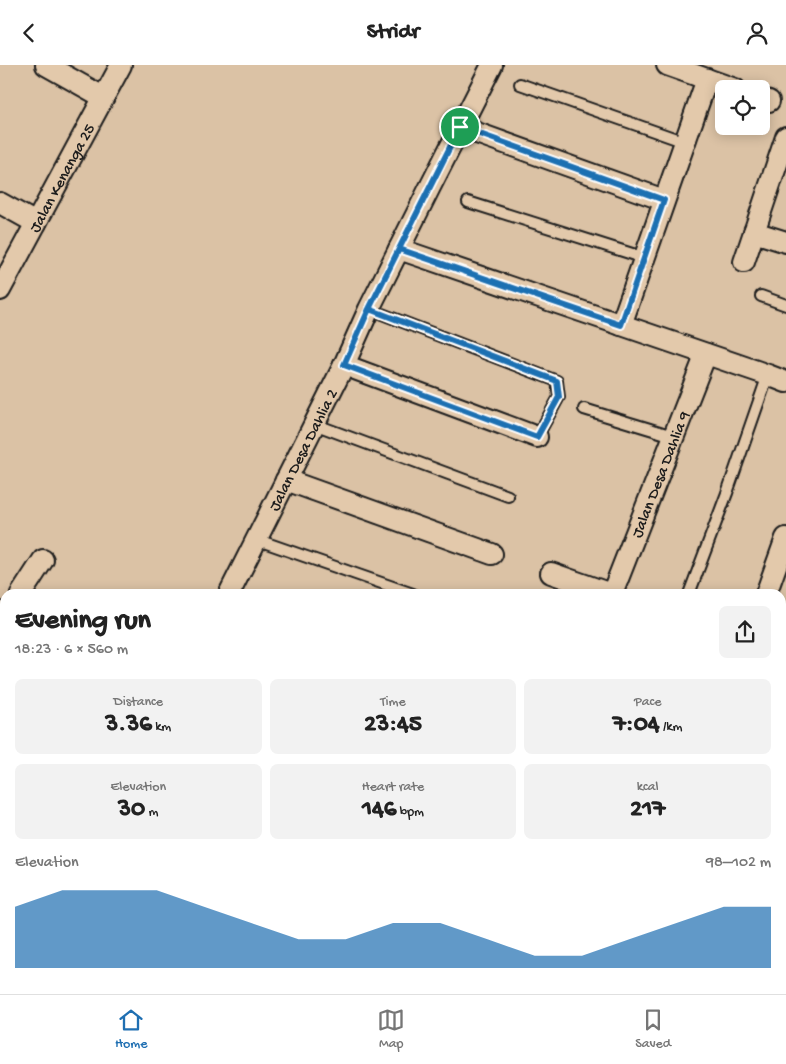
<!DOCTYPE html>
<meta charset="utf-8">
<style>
:root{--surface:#fff;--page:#f2f2f2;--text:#222;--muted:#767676;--line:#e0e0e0;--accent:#1f6fb2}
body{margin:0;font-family:"Gochi Hand",sans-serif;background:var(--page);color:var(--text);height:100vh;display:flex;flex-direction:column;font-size:19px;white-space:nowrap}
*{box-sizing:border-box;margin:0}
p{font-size:16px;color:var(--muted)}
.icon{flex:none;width:28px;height:28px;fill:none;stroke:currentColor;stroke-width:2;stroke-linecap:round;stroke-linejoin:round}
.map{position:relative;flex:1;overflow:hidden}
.side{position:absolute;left:0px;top:524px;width:786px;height:406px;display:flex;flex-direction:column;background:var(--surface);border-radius:15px 15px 0 0;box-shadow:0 2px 12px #0003}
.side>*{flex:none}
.buttons{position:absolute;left:715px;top:15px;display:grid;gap:10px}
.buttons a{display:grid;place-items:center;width:55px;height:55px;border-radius:8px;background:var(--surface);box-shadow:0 2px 12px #0003;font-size:25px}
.pin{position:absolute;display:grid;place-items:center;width:42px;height:42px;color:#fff;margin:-21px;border:2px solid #fff;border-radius:50%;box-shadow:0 1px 5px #0007}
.round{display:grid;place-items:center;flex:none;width:52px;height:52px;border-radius:8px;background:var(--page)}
.headline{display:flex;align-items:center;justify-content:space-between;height:85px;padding:0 15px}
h1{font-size:28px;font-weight:700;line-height:38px}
.metrics{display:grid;grid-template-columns:repeat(3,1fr);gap:8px;height:85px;padding:5px 15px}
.metrics div{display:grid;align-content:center;border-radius:8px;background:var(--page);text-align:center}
.metrics b{font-size:25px;font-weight:700}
.metrics small{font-size:14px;font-weight:400}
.metrics p{font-size:14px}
.chart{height:140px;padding:10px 15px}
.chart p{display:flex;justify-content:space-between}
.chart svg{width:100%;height:90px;margin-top:5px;fill:var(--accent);opacity:.7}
header{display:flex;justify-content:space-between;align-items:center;height:65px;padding:0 15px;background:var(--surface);font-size:22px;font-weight:700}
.tabs{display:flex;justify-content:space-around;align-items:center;height:70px;border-top:1px solid var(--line);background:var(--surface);font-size:14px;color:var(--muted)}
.tabs a{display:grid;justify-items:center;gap:2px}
.tabs .active{color:var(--accent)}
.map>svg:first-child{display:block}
</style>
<header><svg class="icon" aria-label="back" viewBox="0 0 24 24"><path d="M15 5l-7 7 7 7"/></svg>Stridr<svg class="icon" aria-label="person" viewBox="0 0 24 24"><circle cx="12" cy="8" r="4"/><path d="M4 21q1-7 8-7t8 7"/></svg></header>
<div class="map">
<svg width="786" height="929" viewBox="0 0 786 929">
<defs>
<pattern id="forest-crowns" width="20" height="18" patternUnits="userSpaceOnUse" patternTransform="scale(1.25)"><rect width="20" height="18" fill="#bba78e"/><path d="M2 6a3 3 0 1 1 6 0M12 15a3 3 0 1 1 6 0" fill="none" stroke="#978773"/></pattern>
</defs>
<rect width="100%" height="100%" fill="#dbc2a5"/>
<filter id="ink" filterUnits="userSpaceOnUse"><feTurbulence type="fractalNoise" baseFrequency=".02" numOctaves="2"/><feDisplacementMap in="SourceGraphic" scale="10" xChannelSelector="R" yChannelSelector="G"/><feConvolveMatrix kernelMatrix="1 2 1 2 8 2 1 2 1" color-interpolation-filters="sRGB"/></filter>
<g filter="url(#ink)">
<g fill="url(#forest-crowns)" stroke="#6c6255">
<path d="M339,925H415L411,929H343Z"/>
<path d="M440,925H535L547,929H445Z"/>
</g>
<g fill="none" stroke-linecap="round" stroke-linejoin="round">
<defs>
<g id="lane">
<path d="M520,19L685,77"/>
<path d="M468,137L645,193"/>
<path d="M761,231L786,240"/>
<path d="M369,244L557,316L559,332L537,372"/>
<path d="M584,344L673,371"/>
<path d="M314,359L508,431"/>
<path d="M255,474L413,529"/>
<path d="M689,529L727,428L768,310"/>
</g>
<g id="street">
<path d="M46,0L103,32"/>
<path d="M667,0L735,24"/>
<path d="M761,33L769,36"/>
<path d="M460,62L664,135"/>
<path d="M0,138L36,158"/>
<path d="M754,167L786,177"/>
<path d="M399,184L768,310L786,317"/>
<path d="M744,197L786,72"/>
<path id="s1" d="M0,225L121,0"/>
<path d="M621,260L707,14"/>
<path d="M344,300L537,372"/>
<path d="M286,415L492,489"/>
<path d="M551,508L611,529"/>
<path d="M21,529L43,495"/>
<path id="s2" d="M229,529L344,300L369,244L430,122L492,0"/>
<path id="s3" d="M612,529L706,289"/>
<path d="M766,529L786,473"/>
<path d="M0,550L5,547"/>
<path d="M781,844L786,831"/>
<path d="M0,861L5,856"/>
<path d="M781,878L786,880"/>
<path d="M68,925L72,929"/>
<path d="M431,925L436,929"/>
<path d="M614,925L627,929"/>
<path d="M116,929L120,925"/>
<path d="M286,929L290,925"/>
<path d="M751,929L752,925"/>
</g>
<g id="secondary">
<path d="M781,658L786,645"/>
<path d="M781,721L786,708"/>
<path d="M679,929L681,925"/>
<path d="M703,929L704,925"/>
</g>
</defs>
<use href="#lane" stroke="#1c1c1c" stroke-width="14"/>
<use href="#street" stroke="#1c1c1c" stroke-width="24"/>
<use href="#secondary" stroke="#1c1c1c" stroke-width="31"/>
<use href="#lane" stroke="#e3c9ab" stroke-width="10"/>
<use href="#street" stroke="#e3c9ab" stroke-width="20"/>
<use href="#secondary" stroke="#e3c9ab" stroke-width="28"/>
</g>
</g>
<g fill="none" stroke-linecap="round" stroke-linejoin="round" filter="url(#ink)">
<defs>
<path id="route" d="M460,62L369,244L344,300L537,372L559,332L557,316L369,244L399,184L621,260L664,135L460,62"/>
</defs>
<use href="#route" stroke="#fff" stroke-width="10"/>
<use href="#route" stroke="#1f6fb2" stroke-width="6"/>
</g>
<g text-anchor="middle" stroke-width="5" stroke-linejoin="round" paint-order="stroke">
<g font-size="16" fill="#1c1c1c" stroke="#e3c9ab">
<text dy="6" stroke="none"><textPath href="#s1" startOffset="128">Jalan Kenanga 25</textPath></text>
<text dy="6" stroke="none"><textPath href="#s2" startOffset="162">Jalan Desa Dahlia 2</textPath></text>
<text dy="6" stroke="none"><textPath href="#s3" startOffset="129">Jalan Desa Dahlia 9</textPath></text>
</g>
</g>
</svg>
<div class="buttons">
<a><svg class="icon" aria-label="locate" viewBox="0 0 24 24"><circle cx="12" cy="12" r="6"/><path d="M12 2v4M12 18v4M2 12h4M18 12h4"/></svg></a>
</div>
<div class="pin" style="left:460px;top:62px;background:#1e9e55"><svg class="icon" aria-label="arrive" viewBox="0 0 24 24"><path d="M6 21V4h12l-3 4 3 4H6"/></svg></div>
<section class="side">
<div class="headline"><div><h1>Evening run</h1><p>18:23 · 6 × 560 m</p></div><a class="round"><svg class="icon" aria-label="share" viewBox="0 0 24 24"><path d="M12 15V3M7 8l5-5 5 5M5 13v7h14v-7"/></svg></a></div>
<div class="metrics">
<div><p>Distance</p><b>3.36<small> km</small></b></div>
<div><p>Time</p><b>23:45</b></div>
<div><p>Pace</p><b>7:04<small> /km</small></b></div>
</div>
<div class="metrics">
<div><p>Elevation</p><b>30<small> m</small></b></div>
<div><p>Heart rate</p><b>146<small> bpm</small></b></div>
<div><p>kcal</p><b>217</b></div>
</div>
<div class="chart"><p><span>Elevation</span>98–102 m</p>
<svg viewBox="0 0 160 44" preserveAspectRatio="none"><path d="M0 44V14L10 6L20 6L30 6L40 14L50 22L60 30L70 30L80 22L90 22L100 30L110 38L120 38L130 30L140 22L150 14L160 14V44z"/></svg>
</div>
</section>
</div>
<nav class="tabs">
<a class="active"><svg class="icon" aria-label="home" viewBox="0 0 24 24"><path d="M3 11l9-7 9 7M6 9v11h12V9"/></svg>Home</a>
<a><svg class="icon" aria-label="map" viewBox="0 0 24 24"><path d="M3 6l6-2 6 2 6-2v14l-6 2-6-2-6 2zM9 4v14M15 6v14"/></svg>Map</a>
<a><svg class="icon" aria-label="saved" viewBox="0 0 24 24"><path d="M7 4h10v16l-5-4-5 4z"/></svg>Saved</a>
</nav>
